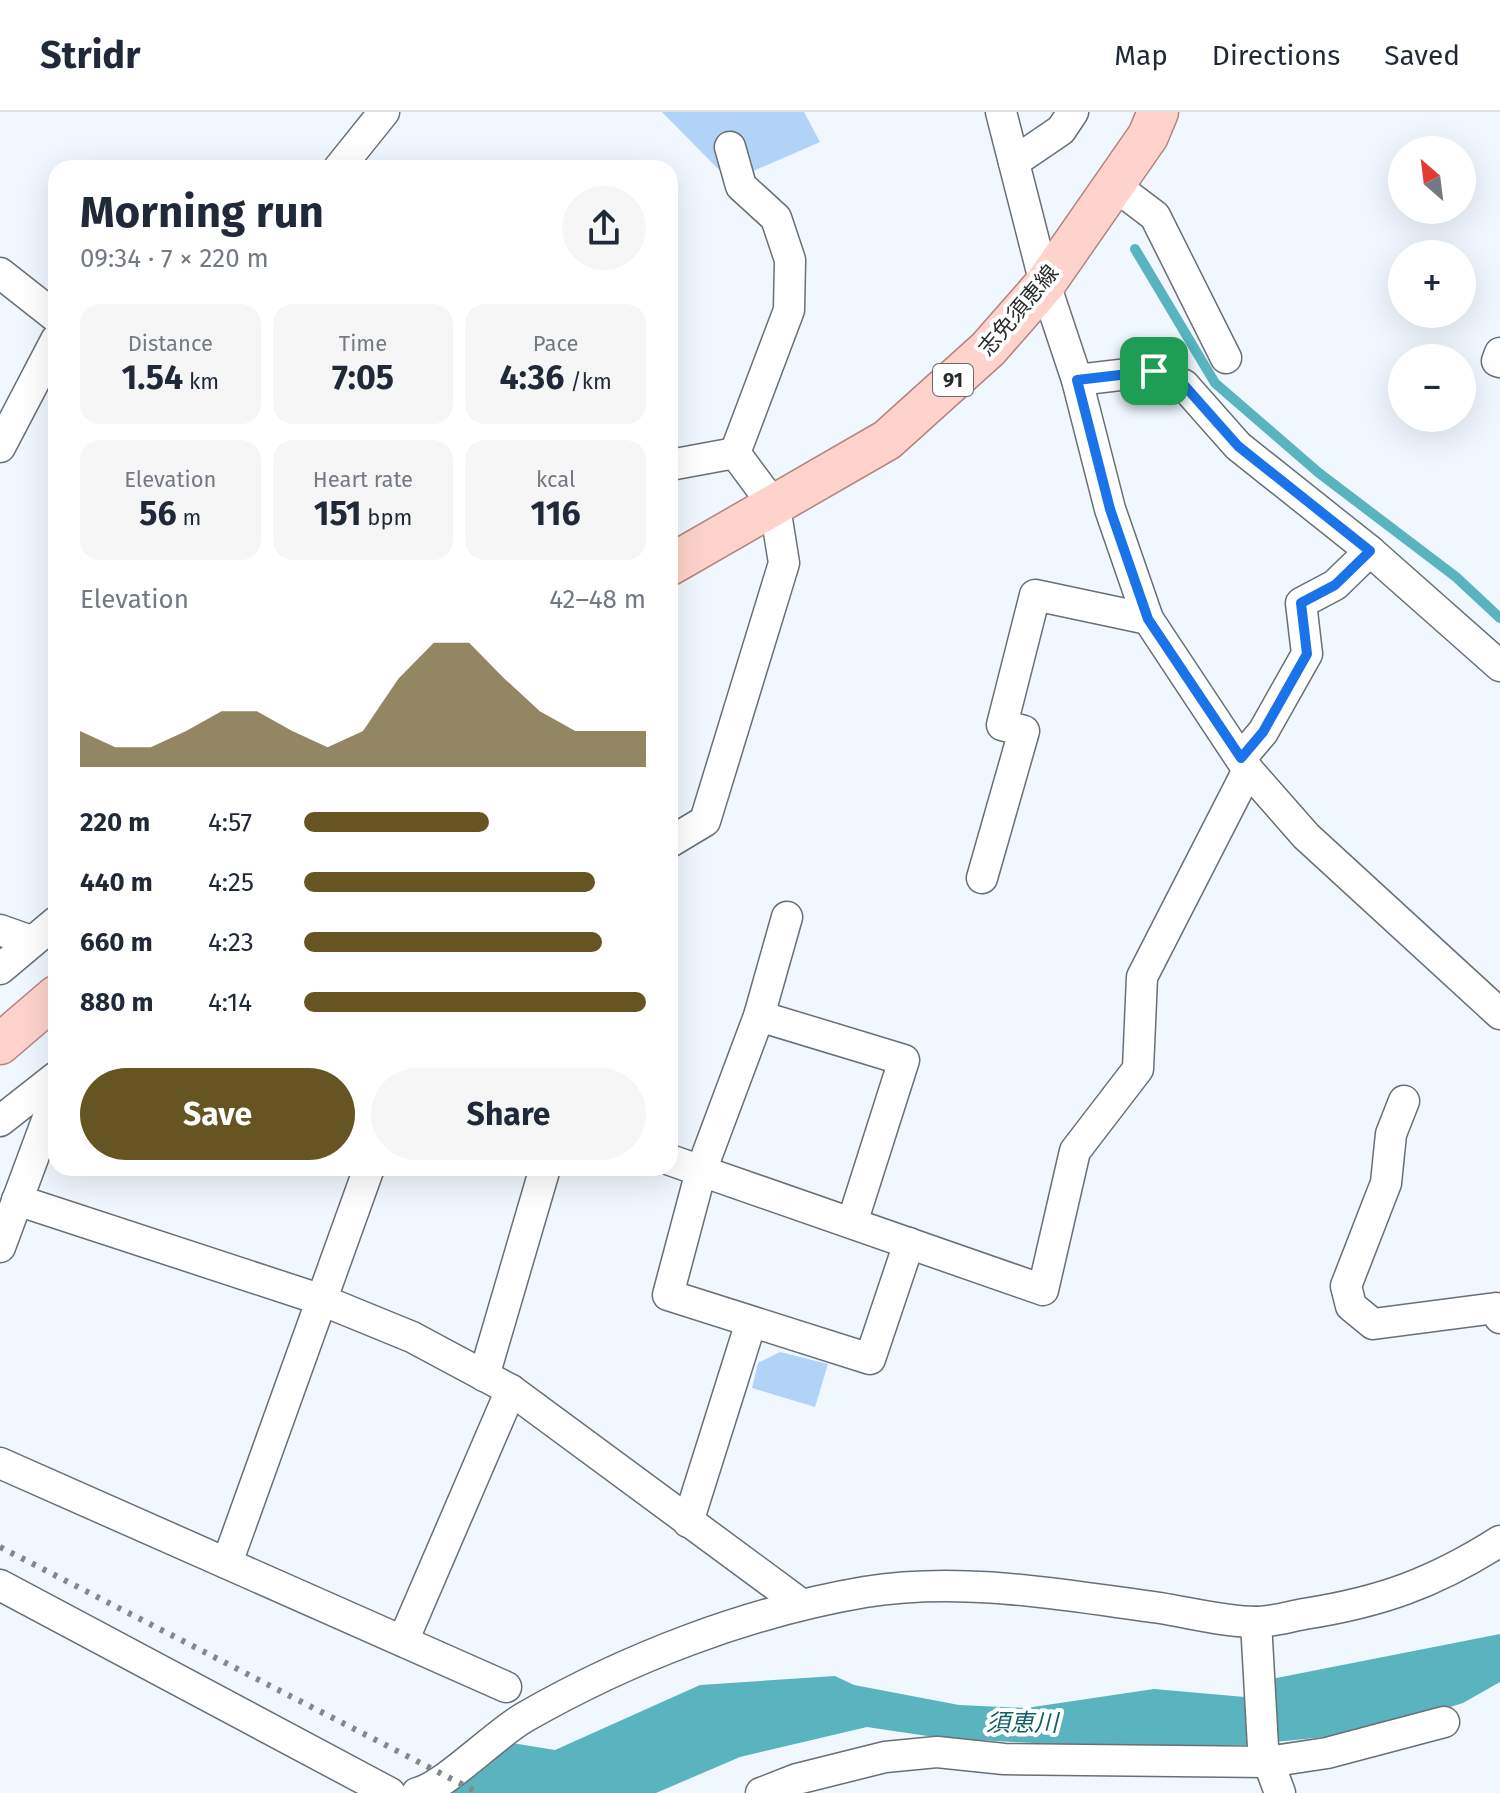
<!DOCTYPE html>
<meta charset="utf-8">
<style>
:root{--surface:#fff;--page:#f6f6f7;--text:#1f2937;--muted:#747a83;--line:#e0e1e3;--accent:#652}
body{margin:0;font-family:"Fira Sans","Noto Sans JP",sans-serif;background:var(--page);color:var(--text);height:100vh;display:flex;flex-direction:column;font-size:30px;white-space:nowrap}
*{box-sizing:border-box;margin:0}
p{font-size:26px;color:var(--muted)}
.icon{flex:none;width:44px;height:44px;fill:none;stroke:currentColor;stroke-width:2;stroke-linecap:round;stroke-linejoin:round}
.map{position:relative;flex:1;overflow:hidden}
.panel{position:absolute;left:48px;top:48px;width:630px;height:1016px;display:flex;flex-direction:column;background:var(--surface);border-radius:24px;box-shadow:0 8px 32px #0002}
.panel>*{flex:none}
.needle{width:52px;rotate:332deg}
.controls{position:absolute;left:1388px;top:24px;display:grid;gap:16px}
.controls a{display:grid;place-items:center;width:88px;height:88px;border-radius:50%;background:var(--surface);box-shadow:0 8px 32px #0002;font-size:40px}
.pin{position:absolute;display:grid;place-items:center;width:68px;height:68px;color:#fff;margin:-34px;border-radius:16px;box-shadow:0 4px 12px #0006}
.round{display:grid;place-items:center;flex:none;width:84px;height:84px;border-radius:42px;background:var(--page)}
.head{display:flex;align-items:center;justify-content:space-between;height:136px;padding:0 32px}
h1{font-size:44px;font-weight:700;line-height:60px}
.figures{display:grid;grid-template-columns:repeat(3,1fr);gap:12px;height:136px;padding:8px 32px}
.figures div{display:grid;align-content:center;border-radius:20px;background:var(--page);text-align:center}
.figures b{font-size:34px;font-weight:700}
.figures small{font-size:22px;font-weight:400}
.figures p{font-size:22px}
.chart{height:224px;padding:16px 32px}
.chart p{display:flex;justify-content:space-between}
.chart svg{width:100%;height:144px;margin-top:8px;fill:var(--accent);opacity:.7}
.button{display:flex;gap:16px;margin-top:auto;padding:16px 32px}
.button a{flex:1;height:92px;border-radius:48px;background:var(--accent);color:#fff;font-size:32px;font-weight:700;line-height:92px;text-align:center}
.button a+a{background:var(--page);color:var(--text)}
ul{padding:0 32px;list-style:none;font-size:26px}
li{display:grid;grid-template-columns:128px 96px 1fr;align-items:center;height:60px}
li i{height:20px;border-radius:10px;background:var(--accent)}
header{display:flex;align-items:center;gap:48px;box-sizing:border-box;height:112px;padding:0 40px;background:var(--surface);border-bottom:2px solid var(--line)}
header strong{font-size:38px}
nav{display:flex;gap:44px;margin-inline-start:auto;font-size:28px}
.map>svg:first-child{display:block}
</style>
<header>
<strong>Stridr</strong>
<nav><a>Map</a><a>Directions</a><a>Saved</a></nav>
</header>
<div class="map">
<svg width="1500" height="1681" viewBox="0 0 1500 1681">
<rect width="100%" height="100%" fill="#f0f7fe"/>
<g fill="#b1d3f8">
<path d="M662,0H804L820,30L730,69Z"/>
<path d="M780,1240L828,1252L815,1295L752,1276L758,1251Z"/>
</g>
<path fill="#59b4bf" d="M1500,1522V1570L1463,1591L1366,1621L1245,1633L1087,1634L941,1626L867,1615L740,1645L656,1681H445L512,1631L555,1638L700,1573L835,1564L854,1573L959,1593L1026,1596L1154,1577L1245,1585L1266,1568Z"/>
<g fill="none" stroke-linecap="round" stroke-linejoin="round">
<path stroke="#59b4bf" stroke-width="10" d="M1135,137L1215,271L1319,361L1456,465L1500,506"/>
<defs>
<g id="minor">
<path d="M1001,0L1045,172L1077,268L1110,397L1148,507L1248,658L1306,724L1500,902"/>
<path d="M730,35L741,74L776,106L790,148L789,198L735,341"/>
<path d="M1014,50L1061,18L1073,0"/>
<path d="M339,56L384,0"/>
<path d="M1114,73L1155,104L1226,246"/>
<path d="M0,161L56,205"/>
<path d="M1500,241L1497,249L1500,250"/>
<path d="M1077,268L1154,259L1184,273L1238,334L1370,439L1500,554"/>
<path d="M0,335L56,228"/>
<path d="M670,353L735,341L775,395L784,451L705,709L670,730"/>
<path d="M1241,646L1263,620L1307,542L1301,491L1335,473L1370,439"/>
<path d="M982,766L1024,619L1002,613L1035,483L1148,507"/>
<path d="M787,805L759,904L701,1059L668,1183L870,1247L909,1131"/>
<path d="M0,818L31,829"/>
<path d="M0,857L56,810"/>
<path d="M759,904L904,948L852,1111"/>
<path d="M1404,989L1391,1022L1386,1071L1346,1174L1351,1194L1373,1212L1496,1196L1500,1206"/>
<path d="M0,1009L56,965"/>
<path d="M670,1048L1043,1178L1075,1039L1138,957L1142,865L1248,658"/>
<path d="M17,1088L319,1187L412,1225L511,1278L801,1492"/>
<path d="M0,1135L56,984"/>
<path d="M484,1264L545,1056"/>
<path d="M0,1351L506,1575"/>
<path d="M688,1410L751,1210"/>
<path d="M227,1451L369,1056"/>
<path d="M0,1473L390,1681"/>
<path d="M1256,1510L1263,1635L1280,1681"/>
<path d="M403,1529L511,1278"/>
<path d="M417,1681C444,1675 495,1622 525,1605C628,1546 747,1500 865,1480C963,1464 1062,1483 1160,1496C1191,1501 1225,1510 1256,1510C1271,1510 1288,1505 1304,1502C1381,1490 1434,1471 1500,1429"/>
<path d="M761,1681L797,1667L885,1645L937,1640L1004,1647L1267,1650L1327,1641L1444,1610"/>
</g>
<g id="major">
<path d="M670,453L887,328L988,237L1045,172L1148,24L1158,0"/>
<path d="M0,932L56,884"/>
</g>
</defs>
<use href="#minor" stroke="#696f75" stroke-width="33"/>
<use href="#major" stroke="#b3857e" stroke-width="43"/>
<use href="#minor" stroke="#fff" stroke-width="30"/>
<use href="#major" stroke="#fed3cb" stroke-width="40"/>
<path stroke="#84888d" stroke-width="6" stroke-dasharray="4 8" stroke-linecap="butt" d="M0,1435L479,1681"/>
</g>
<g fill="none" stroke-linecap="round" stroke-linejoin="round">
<defs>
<path id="route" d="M1154,259L1184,273L1238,334L1370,439L1335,473L1301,491L1307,542L1263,620L1241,646L1148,507L1110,397L1077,268Z"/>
</defs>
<use href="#route" stroke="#fff" stroke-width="16"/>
<use href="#route" stroke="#1a73e8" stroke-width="10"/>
</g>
<g text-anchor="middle" stroke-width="8" stroke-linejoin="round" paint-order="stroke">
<rect fill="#fff" stroke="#696b6d" stroke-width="2" x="933" y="252" width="40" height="32" rx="6"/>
<g font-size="20" font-weight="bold" fill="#292c2e">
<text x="953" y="275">91</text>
</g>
<g font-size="22" fill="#292c2e" stroke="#fff">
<text transform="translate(1018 198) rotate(-50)" y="8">志免須恵線</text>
</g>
<g font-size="24" font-style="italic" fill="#105e66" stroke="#fff">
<text x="1022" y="1619">須恵川</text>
</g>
</g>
</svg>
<div class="controls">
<a><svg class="needle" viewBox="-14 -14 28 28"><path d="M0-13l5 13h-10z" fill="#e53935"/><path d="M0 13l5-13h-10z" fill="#747a83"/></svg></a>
<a>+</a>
<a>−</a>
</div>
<div class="pin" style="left:1154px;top:259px;background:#1e9e55"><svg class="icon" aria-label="arrive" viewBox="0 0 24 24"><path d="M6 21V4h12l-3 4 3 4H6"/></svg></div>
<section class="panel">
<div class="head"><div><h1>Morning run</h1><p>09:34 · 7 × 220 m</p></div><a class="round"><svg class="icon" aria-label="share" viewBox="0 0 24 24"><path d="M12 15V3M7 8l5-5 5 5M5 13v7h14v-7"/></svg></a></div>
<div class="figures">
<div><p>Distance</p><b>1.54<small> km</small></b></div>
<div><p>Time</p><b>7:05</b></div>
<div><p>Pace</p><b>4:36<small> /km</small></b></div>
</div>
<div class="figures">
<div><p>Elevation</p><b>56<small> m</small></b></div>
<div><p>Heart rate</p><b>151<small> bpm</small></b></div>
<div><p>kcal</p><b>116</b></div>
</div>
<div class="chart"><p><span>Elevation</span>42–48 m</p>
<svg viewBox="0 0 160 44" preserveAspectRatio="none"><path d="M0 44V33L10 38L20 38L30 33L40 27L50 27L60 33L70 38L80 33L90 17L100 6L110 6L120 17L130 27L140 33L150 33L160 33V44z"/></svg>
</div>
<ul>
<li><b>220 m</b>4:57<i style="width:54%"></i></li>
<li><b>440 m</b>4:25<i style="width:85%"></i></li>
<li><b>660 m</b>4:23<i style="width:87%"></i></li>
<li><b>880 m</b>4:14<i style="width:100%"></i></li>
</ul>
<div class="button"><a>Save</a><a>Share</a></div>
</section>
</div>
